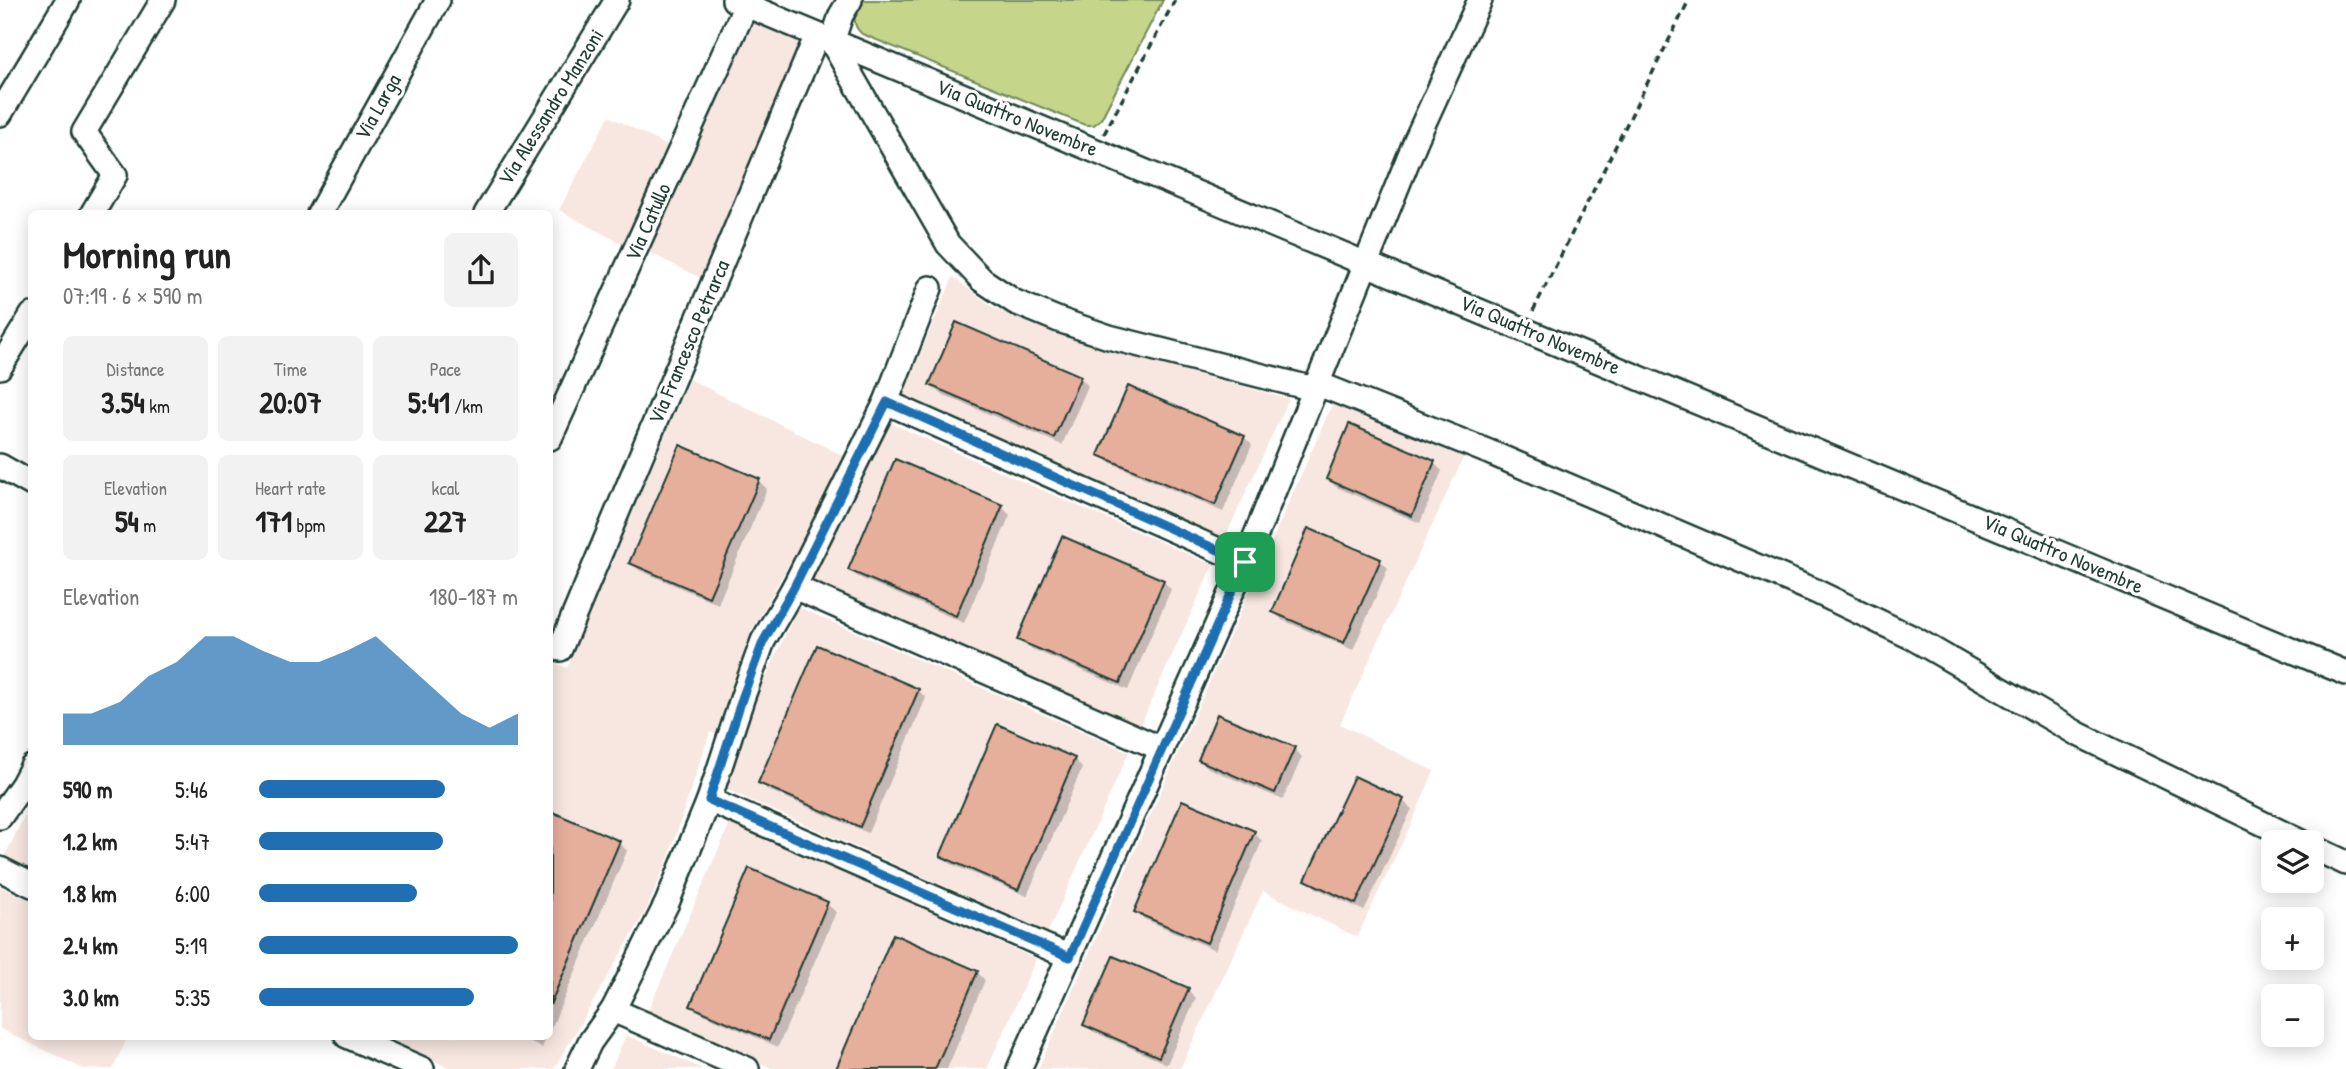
<!DOCTYPE html>
<meta charset="utf-8">
<style>
:root{--surface:#fff;--page:#f2f2f2;--text:#222;--muted:#767676;--accent:#1f6fb2}
body{margin:0;font-family:"Patrick Hand",sans-serif;background:var(--page);color:var(--text);height:100vh;display:flex;flex-direction:column;font-size:26px;white-space:nowrap}
*{box-sizing:border-box;margin:0}
p{font-size:23px;color:var(--muted)}
.icon{flex:none;width:38px;height:38px;fill:none;stroke:currentColor;stroke-width:2;stroke-linecap:round;stroke-linejoin:round}
.map{position:relative;flex:1;overflow:hidden}
.side{position:absolute;left:28px;top:210px;width:525px;height:830px;display:flex;flex-direction:column;background:var(--surface);border-radius:10px;box-shadow:0 4px 18px #0003}
.side>*{flex:none}
.buttons{position:absolute;left:2261px;top:830px;display:grid;gap:14px}
.buttons a{display:grid;place-items:center;width:63px;height:63px;border-radius:10px;background:var(--surface);box-shadow:0 4px 18px #0003;font-size:35px}
.pin{position:absolute;display:grid;place-items:center;width:60px;height:60px;color:#fff;margin:-30px;border-radius:14px;box-shadow:0 4px 10px #0006}
.round{display:grid;place-items:center;flex:none;width:74px;height:74px;border-radius:10px;background:var(--page)}
.headline{display:flex;align-items:center;justify-content:space-between;height:119px;padding:0 35px}
h1{font-size:38px;font-weight:700;line-height:52px}
.figures{display:grid;grid-template-columns:repeat(3,1fr);gap:10px;height:119px;padding:7px 35px}
.figures div{display:grid;align-content:center;border-radius:10px;background:var(--page);text-align:center}
.figures b{font-size:30px;font-weight:700}
.figures small{font-size:19px;font-weight:400}
.figures p{font-size:19px}
.chart{height:196px;padding:14px 35px}
.chart p{display:flex;justify-content:space-between}
.chart svg{width:100%;height:126px;margin-top:7px;fill:var(--accent);opacity:.7}
ul{padding:0 35px;list-style:none;font-size:23px}
li{display:grid;grid-template-columns:112px 84px 1fr;align-items:center;height:52px}
li i{height:18px;border-radius:9px;background:var(--accent)}
.map>svg:first-child{display:block}
</style>
<div class="map">
<svg width="2346" height="1069" viewBox="0 0 2346 1069">
<rect width="100%" height="100%" fill="#fff"/>
<filter id="ink" filterUnits="userSpaceOnUse"><feTurbulence type="fractalNoise" baseFrequency=".0143" numOctaves="2"/><feDisplacementMap in="SourceGraphic" scale="14" xChannelSelector="R" yChannelSelector="G"/><feConvolveMatrix kernelMatrix="1 2 1 2 8 2 1 2 1" color-interpolation-filters="sRGB"/></filter>
<g filter="url(#ink)">
<g fill="#f8e7e1">
<path d="M737,8L808,39L705,280L642,249L626,246L559,210L609,116L671,148Z"/>
<path d="M953,277L994,308L1047,329L1115,352L1289,399L1223,542L901,399Z"/>
<path d="M689,379L848,458L751,632L715,734L710,732L668,859L647,909L554,1069H452L380,1036H550V661L567,668Z"/>
<path d="M1335,398L1467,450L1340,724L1434,771L1413,820L1357,937L1263,891L1180,1069H1038Z"/>
<path d="M890,423L1213,565L1140,726L809,581Z"/>
<path d="M798,607L1129,752L1048,932L725,789L760,690Z"/>
<path d="M31,802V871L4,858Z"/>
<path d="M730,823L1036,959L987,1069H774L647,1013Z"/>
<path d="M0,886L31,901L32,1036H128L113,1069H84L0,1029Z"/>
<path d="M626,1035L703,1069H611Z"/>
</g>
<path fill="#c5d589" stroke="#72895e" stroke-width="2" d="M863,0H1163L1101,119L1094,125H1085L862,34C849,23 856,12 863,0Z"/>
<g fill="#0003">
<path d="M1080,377L1088,386L1062,445L939,393L931,385Z"/>
<path d="M1244,437L1252,445L1223,512L1109,462L1100,454Z"/>
<path d="M1434,463L1442,471L1420,523L1336,487L1328,479Z"/>
<path d="M759,481L767,489L718,604L639,570L631,562Z"/>
<path d="M1002,507L1010,515L964,623L858,577L850,569Z"/>
<path d="M1380,560L1388,568L1353,650L1282,620L1274,612Z"/>
<path d="M1163,581L1171,589L1128,690L1027,647L1019,639Z"/>
<path d="M918,690L926,698L868,833L768,790L760,782Z"/>
<path d="M1294,748L1302,757L1283,800L1208,768L1200,759Z"/>
<path d="M1074,759L1082,768L1027,896L951,864L942,856Z"/>
<path d="M1355,778L1403,801L1412,809L1364,911L1316,888L1308,880Z"/>
<path d="M550,813L619,842L627,851L550,1031Z"/>
<path d="M1254,833L1262,841L1215,950L1144,919L1136,911Z"/>
<path d="M750,871L827,904L836,912L778,1047L701,1013L692,1005Z"/>
<path d="M977,972L985,980L947,1069H838Z"/>
<path d="M1188,990L1196,998L1167,1064L1094,1032L1085,1024Z"/>
<path d="M515,1036H547L542,1048Z"/>
</g>
<g fill="#e6af9c" stroke="#1f3d34" stroke-width="2">
<path d="M956,322L1081,376L1054,438L929,385Z"/>
<path d="M1128,386L1245,436L1215,505L1098,455Z"/>
<path d="M1349,424L1435,461L1412,516L1326,479Z"/>
<path d="M680,445L760,479L709,597L629,563Z"/>
<path d="M895,459L1003,505L956,616L848,570Z"/>
<path d="M1308,528L1381,559L1344,643L1272,612Z"/>
<path d="M1062,536L1164,580L1120,683L1017,640Z"/>
<path d="M817,645L919,689L860,827L758,783Z"/>
<path d="M1217,714L1295,747L1275,793L1198,760Z"/>
<path d="M997,724L1075,758L1018,890L940,856Z"/>
<path d="M1354,776L1404,799L1356,904L1305,880Z"/>
<path d="M1182,800L1255,831L1207,943L1134,912Z"/>
<path d="M550,811L620,841L550,1005Z"/>
<path d="M749,868L828,902L769,1040L690,1006Z"/>
<path d="M893,934L978,971L935,1069H836Z"/>
<path d="M1113,956L1189,988L1159,1057L1083,1025Z"/>
</g>
<g fill="none" stroke-linecap="round" stroke-linejoin="round">
<defs>
<g id="minor">
<path d="M734,0L2346,673"/>
<path d="M850,0L841,15L832,42L948,244L982,280L1015,302L1059,320L1109,337L1314,389"/>
<path d="M0,114L68,0"/>
<path d="M92,214L115,175L84,132L163,0"/>
<path d="M319,214L438,0"/>
<path d="M486,214L617,0"/>
<path d="M0,367L32,315"/>
<path d="M1316,383L1489,452L1815,591L1913,638L2078,734L2301,842"/>
<path d="M886,402L1245,562"/>
<path d="M550,438L746,5"/>
<path d="M0,466L32,484"/>
<path d="M794,587L1162,749"/>
<path d="M560,649L817,35"/>
<path d="M709,800L1070,957"/>
<path d="M0,817L23,784L32,767"/>
<path d="M2312,847L2346,863"/>
<path d="M0,869L32,885"/>
<path d="M613,1010L747,1069"/>
<path d="M347,1036L422,1069"/>
<path d="M577,1069L590,1042L613,1010L667,903L709,800L743,696L763,641L794,587L886,402L930,288"/>
<path d="M1019,1069L1245,562L1416,140L1480,0"/>
</g>
</defs>
<use href="#minor" stroke="#1f3d34" stroke-width="28"/>
<g stroke="#1f3d34" stroke-width="3.5" stroke-dasharray="7 5" stroke-linecap="butt">
<path d="M1104,134L1175,0"/>
<path d="M1533,311L1689,0"/>
</g>
<use href="#minor" stroke="#fff" stroke-width="23"/>
</g>
</g>
<g fill="none" stroke-linecap="round" stroke-linejoin="round" filter="url(#ink)">
<defs>
<path id="route" d="M887,402L1245,562L1070,957L709,800L743,696L763,642L794,587Z"/>
</defs>
<use href="#route" stroke="#fff" stroke-width="14"/>
<use href="#route" stroke="#1f6fb2" stroke-width="9"/>
</g>
<g text-anchor="middle" stroke-width="6" stroke-linejoin="round" paint-order="stroke">
<g font-size="21" fill="#1f3d34" stroke="#fff">
<text transform="translate(378 107) rotate(-61)" y="7">Via Larga</text>
<text transform="translate(551 107) rotate(-58)" y="7">Via Alessandro Manzoni</text>
<text transform="translate(1017 118) rotate(22)" y="7">Via Quattro Novembre</text>
<text transform="translate(648 222) rotate(-66)" y="7">Via Catullo</text>
<text transform="translate(1540 335) rotate(23)" y="7">Via Quattro Novembre</text>
<text transform="translate(689 342) rotate(-67)" y="7">Via Francesco Petrarca</text>
<text transform="translate(2063 554) rotate(23)" y="7">Via Quattro Novembre</text>
</g>
</g>
</svg>
<div class="buttons">
<a><svg class="icon" aria-label="layers" viewBox="0 0 24 24"><path d="M12 4l9 5-9 5-9-5zM3 14l9 5 9-5"/></svg></a>
<a>+</a>
<a>−</a>
</div>
<div class="pin" style="left:1245px;top:562px;background:#1e9e55"><svg class="icon" aria-label="arrive" viewBox="0 0 24 24"><path d="M6 21V4h12l-3 4 3 4H6"/></svg></div>
<section class="side">
<div class="headline"><div><h1>Morning run</h1><p>07:19 · 6 × 590 m</p></div><a class="round"><svg class="icon" aria-label="share" viewBox="0 0 24 24"><path d="M12 15V3M7 8l5-5 5 5M5 13v7h14v-7"/></svg></a></div>
<div class="figures">
<div><p>Distance</p><b>3.54<small> km</small></b></div>
<div><p>Time</p><b>20:07</b></div>
<div><p>Pace</p><b>5:41<small> /km</small></b></div>
</div>
<div class="figures">
<div><p>Elevation</p><b>54<small> m</small></b></div>
<div><p>Heart rate</p><b>171<small> bpm</small></b></div>
<div><p>kcal</p><b>227</b></div>
</div>
<div class="chart"><p><span>Elevation</span>180–187 m</p>
<svg viewBox="0 0 160 44" preserveAspectRatio="none"><path d="M0 44V33L10 33L20 29L30 20L40 15L50 6L60 6L70 11L80 15L90 15L100 11L110 6L120 15L130 24L140 33L150 38L160 33V44z"/></svg>
</div>
<ul>
<li><b>590 m</b>5:46<i style="width:72%"></i></li>
<li><b>1.2 km</b>5:47<i style="width:71%"></i></li>
<li><b>1.8 km</b>6:00<i style="width:61%"></i></li>
<li><b>2.4 km</b>5:19<i style="width:100%"></i></li>
<li><b>3.0 km</b>5:35<i style="width:83%"></i></li>
</ul>
</section>
</div>
